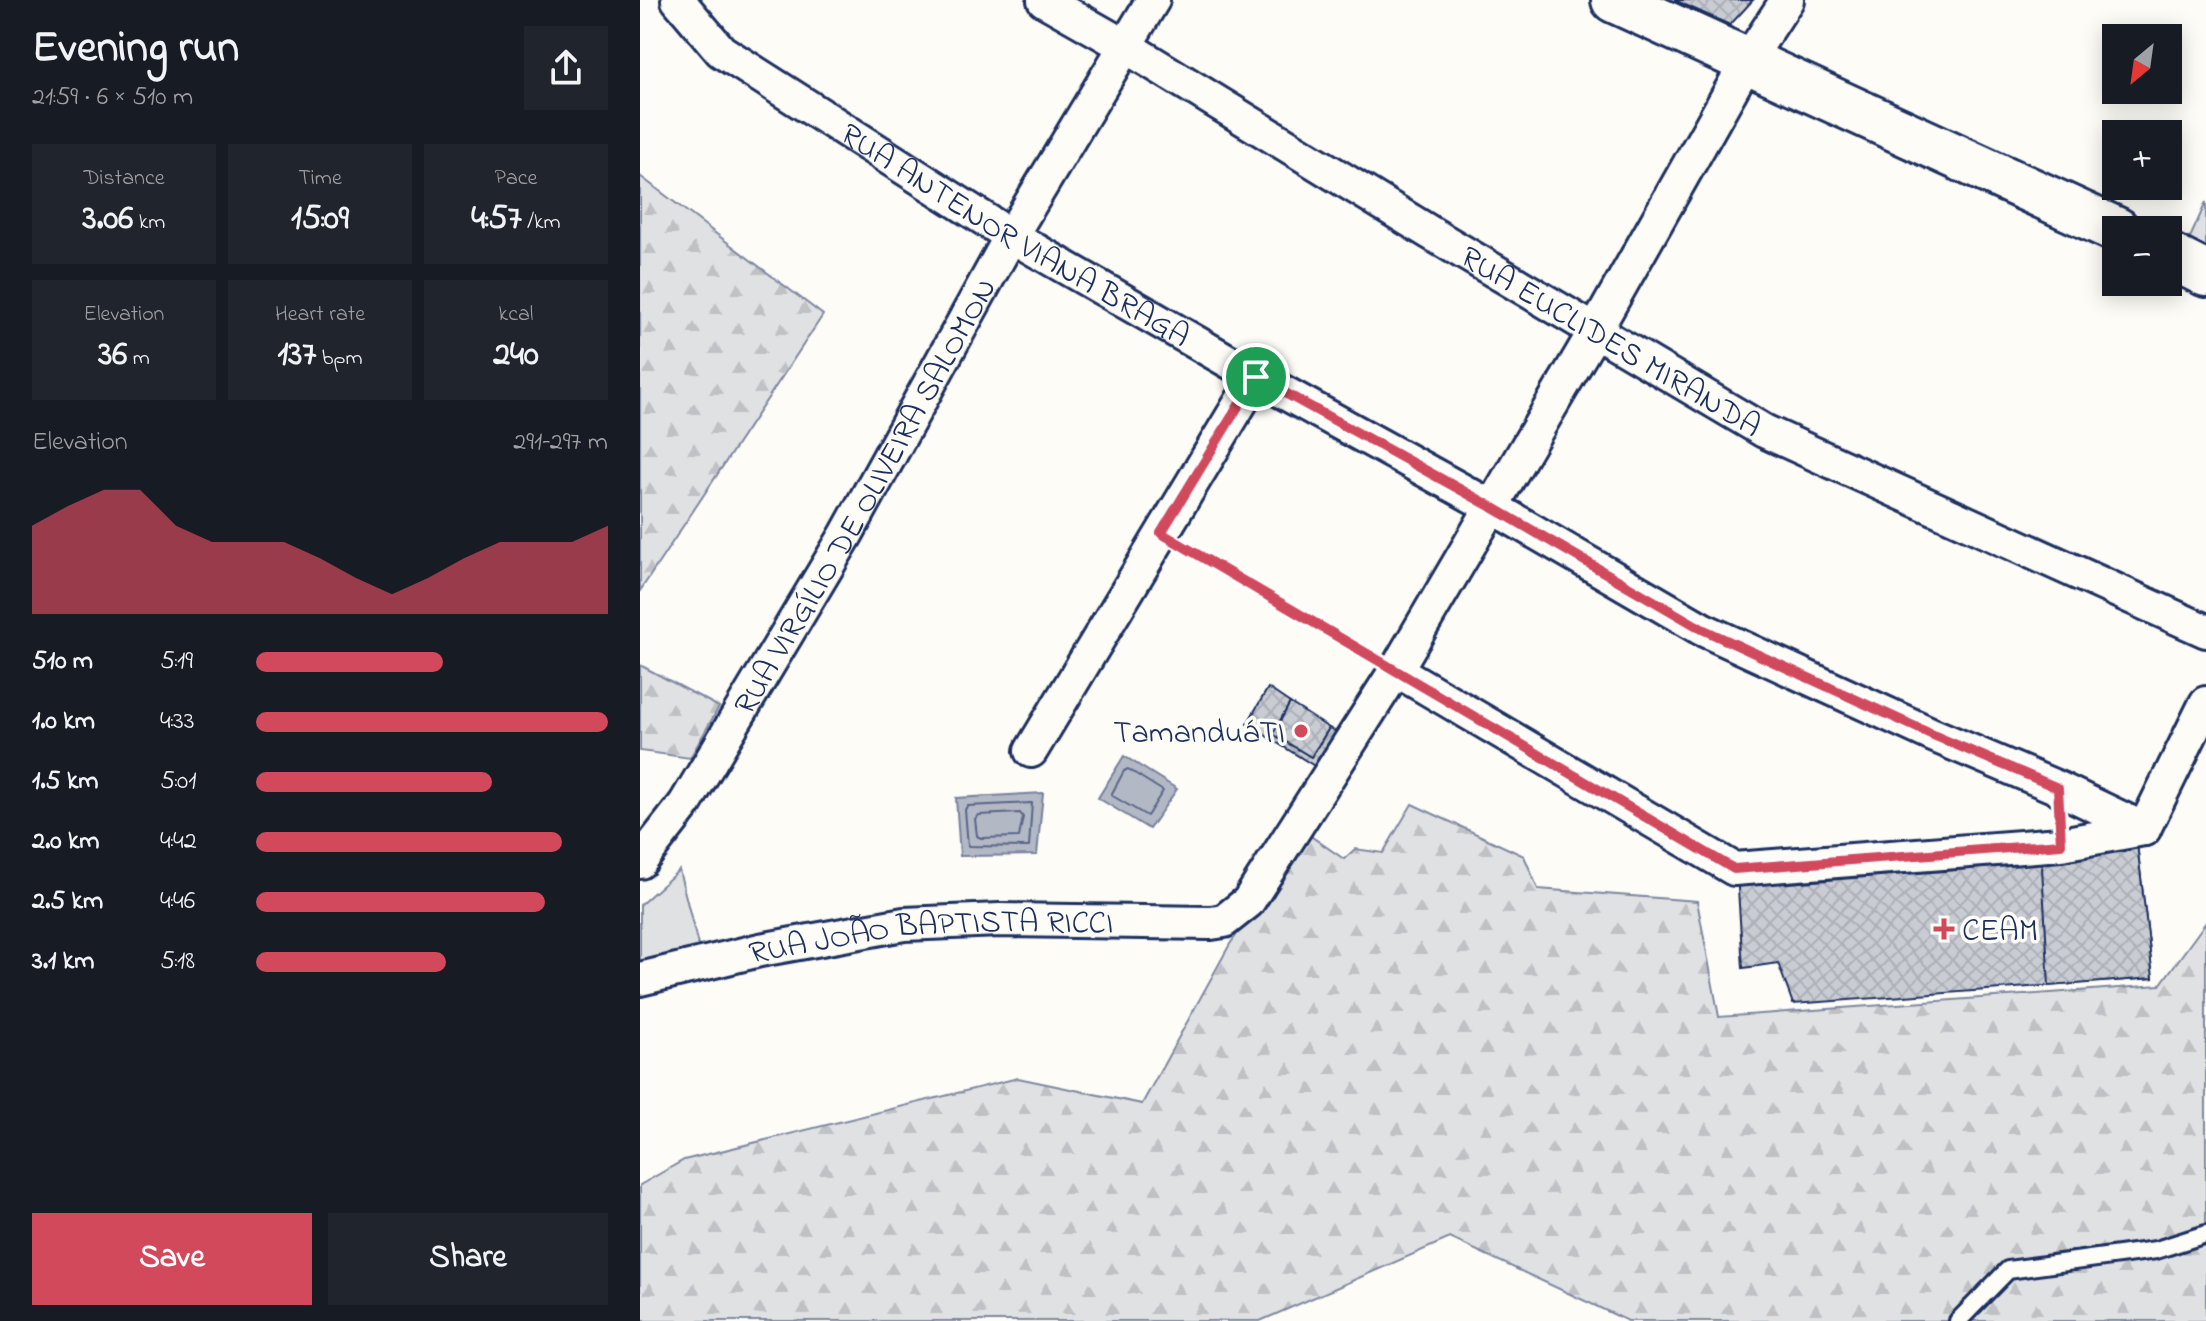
<!DOCTYPE html>
<meta charset="utf-8">
<style>
:root{--surface:#171b24;--page:#20242c;--text:#f1f3f6;--muted:#9ea1a6;--accent:#d1495b}
body{margin:0;font-family:"Indie Flower",sans-serif;background:var(--page);color:var(--text);height:100vh;display:flex;flex-direction:column;font-size:30px;white-space:nowrap}
*{box-sizing:border-box;margin:0}
p{font-size:26px;color:var(--muted)}
.icon{flex:none;width:44px;height:44px;fill:none;stroke:currentColor;stroke-width:2;stroke-linecap:round;stroke-linejoin:round}
.map{position:relative;flex:1;overflow:hidden}
.details{display:flex;flex-direction:column;background:var(--surface);width:640px}
.details>*{flex:none}
.needle{width:52px;rotate:209deg}
.fabs{position:absolute;left:1462px;top:24px;display:grid;gap:16px}
.fabs a{display:grid;place-items:center;width:80px;height:80px;border-radius:0px;background:var(--surface);box-shadow:0 4px 20px #0003;font-size:40px}
.pin{position:absolute;display:grid;place-items:center;width:68px;height:68px;color:#fff;margin:-34px;border:4px solid #fff;border-radius:50%;box-shadow:0 2px 8px #0007}
.round{display:grid;place-items:center;flex:none;width:84px;height:84px;border-radius:0px;background:var(--page)}
.overview{display:flex;align-items:center;justify-content:space-between;height:136px;padding:0 32px}
h1{font-size:44px;font-weight:800;line-height:60px}
.metrics{display:grid;grid-template-columns:repeat(3,1fr);gap:12px;height:136px;padding:8px 32px}
.metrics div{display:grid;align-content:center;border-radius:0px;background:var(--page);text-align:center}
.metrics b{font-size:34px;font-weight:800}
.metrics small{font-size:22px;font-weight:400}
.metrics p{font-size:22px}
.chart{height:224px;padding:16px 32px}
.chart p{display:flex;justify-content:space-between}
.chart svg{width:100%;height:144px;margin-top:8px;fill:var(--accent);opacity:.7}
.action{display:flex;gap:16px;margin-top:auto;padding:16px 32px}
.action a{flex:1;height:92px;border-radius:0px;background:var(--accent);color:#fff;font-size:32px;font-weight:800;line-height:92px;text-align:center}
.action a+a{background:var(--page);color:var(--text)}
ul{padding:0 32px;list-style:none;font-size:26px}
li{display:grid;grid-template-columns:128px 96px 1fr;align-items:center;height:60px}
li i{height:20px;border-radius:10px;background:var(--accent)}
main{display:flex;flex:1;min-height:0}
.map>svg:first-child{display:block}
</style>
<main>
<section class="details">
<div class="overview"><div><h1>Evening run</h1><p>21:59 · 6 × 510 m</p></div><a class="round"><svg class="icon" aria-label="share" viewBox="0 0 24 24"><path d="M12 15V3M7 8l5-5 5 5M5 13v7h14v-7"/></svg></a></div>
<div class="metrics">
<div><p>Distance</p><b>3.06<small> km</small></b></div>
<div><p>Time</p><b>15:09</b></div>
<div><p>Pace</p><b>4:57<small> /km</small></b></div>
</div>
<div class="metrics">
<div><p>Elevation</p><b>36<small> m</small></b></div>
<div><p>Heart rate</p><b>137<small> bpm</small></b></div>
<div><p>kcal</p><b>240</b></div>
</div>
<div class="chart"><p><span>Elevation</span>291–297 m</p>
<svg viewBox="0 0 160 44" preserveAspectRatio="none"><path d="M0 44V17L10 11L20 6L30 6L40 17L50 22L60 22L70 22L80 27L90 33L100 38L110 33L120 27L130 22L140 22L150 22L160 17V44z"/></svg>
</div>
<ul>
<li><b>510 m</b>5:19<i style="width:53%"></i></li>
<li><b>1.0 km</b>4:33<i style="width:100%"></i></li>
<li><b>1.5 km</b>5:01<i style="width:67%"></i></li>
<li><b>2.0 km</b>4:42<i style="width:87%"></i></li>
<li><b>2.5 km</b>4:46<i style="width:82%"></i></li>
<li><b>3.1 km</b>5:18<i style="width:54%"></i></li>
</ul>
<div class="action"><a>Save</a><a>Share</a></div>
</section>
<div class="map">
<svg width="1566" height="1321" viewBox="0 0 1566 1321">
<defs>
<pattern id="forest-firs" width="22" height="20" patternUnits="userSpaceOnUse" patternTransform="scale(2)"><rect width="22" height="20" fill="#e0e1e3"/><path d="M5 1l3.5 6h-7zM16 11l3.5 6h-7z" fill="#c0c1c5"/></pattern>
<pattern id="building-cross-hatch" width="8" height="8" patternUnits="userSpaceOnUse" patternTransform="scale(2)"><rect width="8" height="8" fill="#c9ccd3"/><path d="M0 0l8 8M0 8l8-8" fill="none" stroke="#acb0b8"/></pattern>
</defs>
<rect width="100%" height="100%" fill="#fdfcf7"/>
<filter id="ink" filterUnits="userSpaceOnUse"><feTurbulence type="fractalNoise" baseFrequency=".0125" numOctaves="2"/><feDisplacementMap in="SourceGraphic" scale="16" xChannelSelector="R" yChannelSelector="G"/><feConvolveMatrix kernelMatrix="1 2 1 2 8 2 1 2 1" color-interpolation-filters="sRGB"/></filter>
<g filter="url(#ink)">
<g fill="#e0e1e3" stroke="#7e88a0" stroke-width="2">
<path d="M1566,202V249L1549,240Z"/>
<path d="M39,870L59,949L0,965V905Z"/>
</g>
<g fill="url(#forest-firs)" stroke="#7e88a0" stroke-width="2">
<path d="M0,176L183,315L0,591Z"/>
<path d="M0,665L79,707L50,758L0,751Z"/>
<path d="M772,804L884,856L898,889L1057,901L1079,1017L1520,985L1566,922V1321H988L810,1238L620,1321H0V1185L44,1160L378,1078L502,1104L590,944L669,835L704,859L715,849L743,853Z"/>
</g>
<g fill="#b3b8c5" stroke="#76819c" stroke-width="2">
<path d="M484,756L537,789L509,829L458,798Z"/>
<path d="M403,793L397,855L320,856L316,798Z"/>
</g>
<g fill="none" stroke-linecap="round" stroke-linejoin="round">
<g stroke="#586687" stroke-width="2">
<path d="M488,769L523,791L507,816L471,795L484,771Z"/>
<path d="M392,803L389,847L328,846L325,810L327,806Z"/>
<path d="M380,813L383,817L379,837L341,838L337,836L335,819L338,815Z"/>
</g>
</g>
<g fill="url(#building-cross-hatch)" stroke="#1b2f5e" stroke-width="2">
<path d="M1034,0H1113L1090,25Z"/>
<path d="M628,688L650,703L633,734L671,757L689,728L698,733L676,767L607,724Z"/>
<path d="M650,703L689,728L671,757L633,734Z"/>
<path d="M1497,844L1513,978L1153,1004L1138,963L1103,968L1097,873Z"/>
<path d="M1497,844L1513,978L1409,986L1401,851Z"/>
</g>
<g fill="none" stroke-linecap="round" stroke-linejoin="round">
<defs>
<path id="service" d="M1318,1321L1368,1270L1516,1250L1566,1234"/>
<g id="minor">
<path id="s1" d="M38,0L81,51L371,236L616,377L852,507L1062,629L1293,735L1418,788L1504,829"/>
<path id="s2" d="M404,0L485,46L789,232L1124,431L1566,631"/>
<path d="M756,670L1094,869L1421,844L1504,829"/>
<path d="M391,751L616,377"/>
<path d="M1504,829L1566,703"/>
<path id="s3" d="M0,862L45,804L206,535L371,236L513,0"/>
<path id="s4" d="M0,979L120,950L264,924L360,920L571,923L584,921L608,902L756,670L955,331L1108,60L1147,0"/>
</g>
<g id="secondary">
<path d="M974,0L1477,230"/>
<path d="M1528,255L1566,274"/>
</g>
</defs>
<use href="#service" stroke="#1b2f5e" stroke-width="22"/>
<use href="#minor" stroke="#1b2f5e" stroke-width="38"/>
<use href="#secondary" stroke="#1b2f5e" stroke-width="50"/>
<path stroke="#1b2f5e" stroke-width="5" stroke-dasharray="2 6" stroke-linecap="butt" d="M546,547L731,655"/>
<use href="#service" stroke="#fdfcf7" stroke-width="16"/>
<use href="#minor" stroke="#fdfcf7" stroke-width="32"/>
<use href="#secondary" stroke="#fdfcf7" stroke-width="44"/>
</g>
</g>
<g fill="none" stroke-linecap="round" stroke-linejoin="round" filter="url(#ink)">
<defs>
<path id="route" d="M616,377L852,507L1062,629L1293,735L1418,788L1421,844L1094,869L521,533Z"/>
</defs>
<use href="#route" stroke="#fff" stroke-width="16"/>
<use href="#route" stroke="#d1495b" stroke-width="10"/>
</g>
<g fill="#d1495b" stroke="#fdfcf7" stroke-width="3">
<circle cx="661" cy="731" r="8"/>
<path d="M1300 917h8v8h8v8h-8v8h-8v-8h-8v-8h8z"/>
</g>
<g text-anchor="middle" stroke-width="7" stroke-linejoin="round" paint-order="stroke">
<g font-size="32" fill="#1b2f5e" stroke="#fdfcf7">
<text dy="11" stroke="none"><textPath href="#s1" startOffset="414">RUA ANTENOR VIANA BRAGA</textPath></text>
<text dy="11" stroke="none"><textPath href="#s2" startOffset="662">RUA EUCLIDES MIRANDA</textPath></text>
<text dy="11" stroke="none"><textPath href="#s3" startOffset="430">RUA VIRGÍLIO DE OLIVEIRA SALOMON</textPath></text>
<text dy="11" stroke="none"><textPath href="#s4" startOffset="296">RUA JOÃO BAPTISTA RICCI</textPath></text>
</g>
<g font-size="32" fill="#1b2f5e" stroke="#fdfcf7" text-anchor="end">
<text x="645" y="742">TamanduáTI</text>
<text x="1322" y="940" text-anchor="start">CEAM</text>
</g>
</g>
</svg>
<div class="fabs">
<a><svg class="needle" viewBox="-14 -14 28 28"><path d="M0-13l5 13h-10z" fill="#e53935"/><path d="M0 13l5-13h-10z" fill="#9ea1a6"/></svg></a>
<a>+</a>
<a>−</a>
</div>
<div class="pin" style="left:616px;top:377px;background:#1e9e55"><svg class="icon" aria-label="arrive" viewBox="0 0 24 24"><path d="M6 21V4h12l-3 4 3 4H6"/></svg></div>
</div>
</main>
